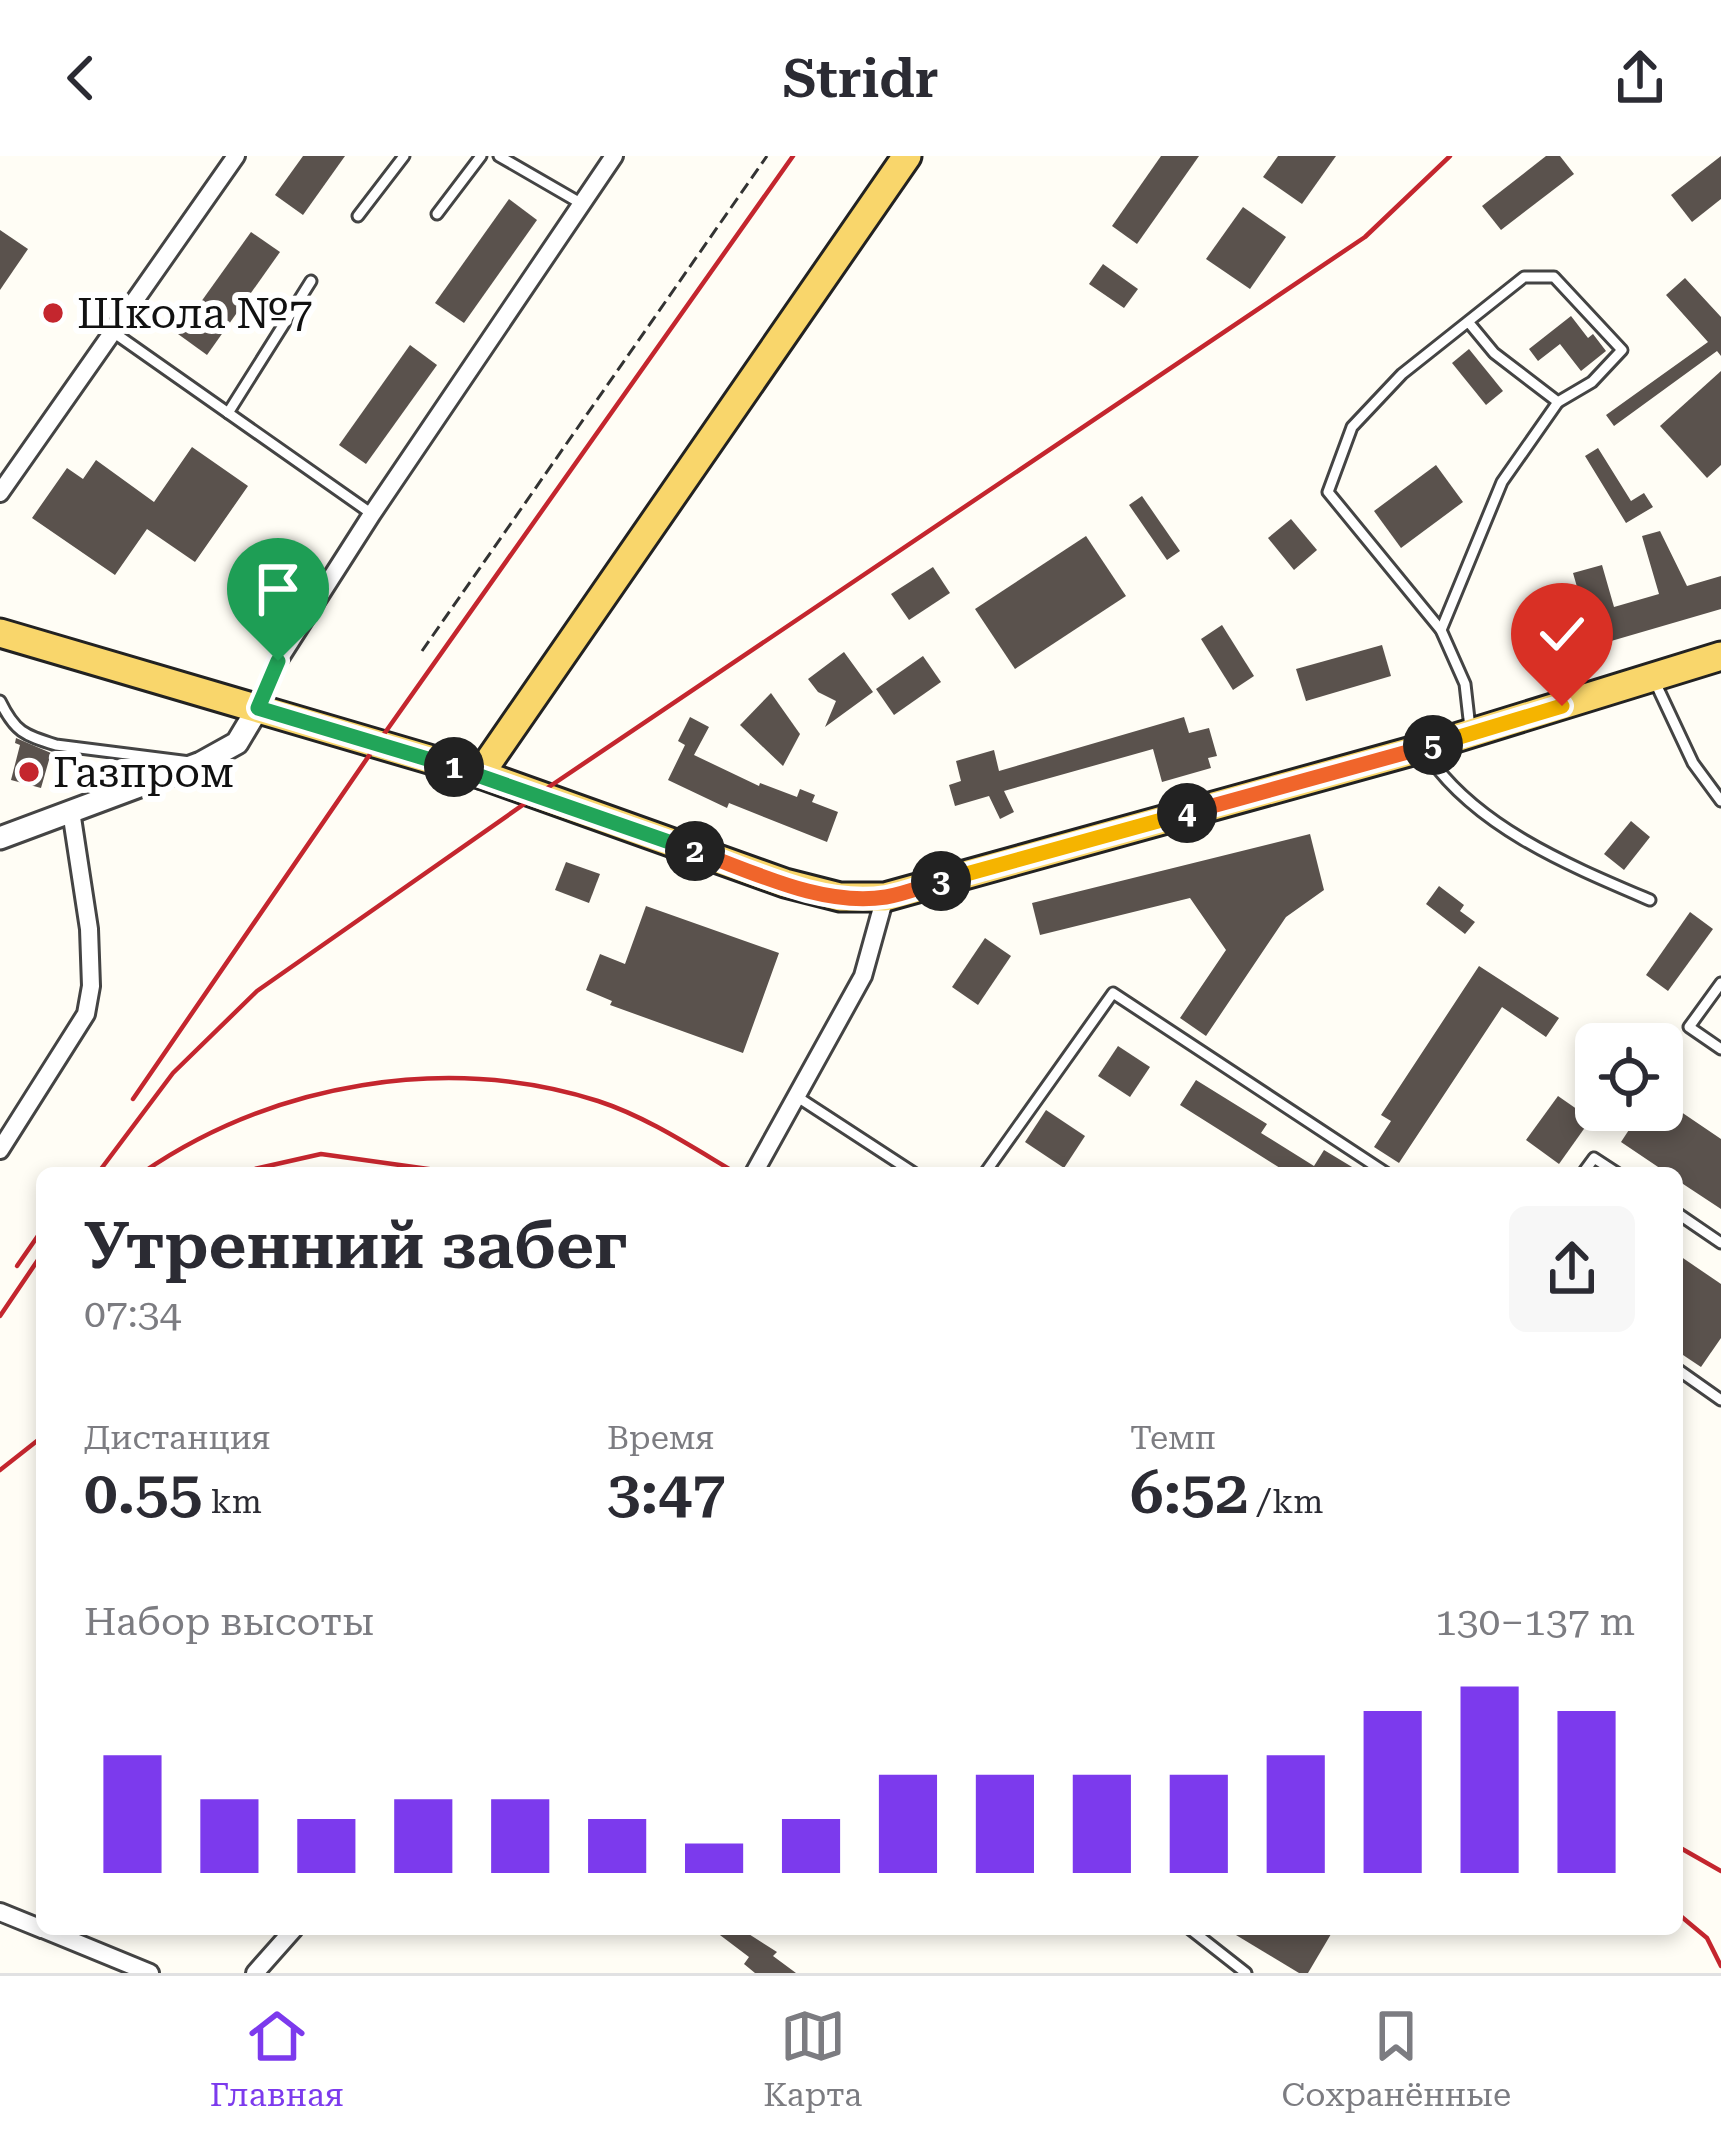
<!DOCTYPE html>
<html lang="ru">
<meta charset="utf-8">
<style>
:root{--surface:#fff;--page:#f7f7f7;--text:#2b2b33;--muted:#7c7c81;--line:#e1e1e2;--accent:#7c3aed}
body{margin:0;font-family:"Roboto Serif",serif;background:var(--page);color:var(--text);height:100vh;display:flex;flex-direction:column;font-size:45px;white-space:nowrap}
*{box-sizing:border-box;margin:0}
p{font-size:39px;color:var(--muted)}
.icon{flex:none;width:66px;height:66px;fill:none;stroke:currentColor;stroke-width:2;stroke-linecap:round;stroke-linejoin:round}
.map{position:relative;flex:1;overflow:hidden}
.details{position:absolute;left:36px;top:1011px;width:1647px;height:768px;display:flex;flex-direction:column;background:var(--surface);border-radius:18px;box-shadow:0 6px 18px #0003}
.details>*{flex:none}
.buttons{position:absolute;left:1575px;top:867px;display:grid;gap:24px}
.buttons a{display:grid;place-items:center;width:108px;height:108px;border-radius:18px;background:var(--surface);box-shadow:0 6px 18px #0003;font-size:60px}
.pin{position:absolute;display:grid;place-items:center;width:102px;height:102px;color:#fff;margin:-123px -51px;border-radius:50% 50% 50% 0;rotate:-45deg;box-shadow:0 0 12px #0007}
.pin .icon{rotate:45deg}
.km{position:absolute;width:60px;height:60px;margin:-30px;border-radius:50%;background:#222;color:#fff;font-size:33px;line-height:60px;text-align:center}
.round{display:grid;place-items:center;flex:none;width:126px;height:126px;border-radius:18px;background:var(--page)}
.headline{display:flex;align-items:center;justify-content:space-between;height:204px;padding:0 48px}
h1{font-size:66px;font-weight:600;line-height:90px}
.metrics{display:grid;grid-template-columns:repeat(3,1fr);gap:18px;height:204px;padding:12px 48px}
.metrics div{display:grid;align-content:center}
.metrics b{font-size:60px;font-weight:600}
.metrics small{font-size:33px;font-weight:400}
.metrics p{font-size:33px}
.chart{height:336px;padding:24px 48px}
.chart p{display:flex;justify-content:space-between}
.chart svg{width:100%;height:216px;margin-top:12px;stroke:var(--accent);stroke-width:6}
header{display:flex;justify-content:space-between;align-items:center;height:156px;padding:0 48px;background:var(--surface);font-size:54px;font-weight:600}
.tab-bar{display:flex;justify-content:space-around;align-items:center;height:168px;border-top:3px solid var(--line);background:var(--surface);font-size:33px;color:var(--muted)}
.tab-bar a{display:grid;justify-items:center;gap:6px}
.tab-bar .selected{color:var(--accent)}
.map>svg:first-child{display:block}
</style>
<header><svg class="icon" aria-label="back" viewBox="0 0 24 24"><path d="M15 5l-7 7 7 7"/></svg>Stridr<svg class="icon" aria-label="share" viewBox="0 0 24 24"><path d="M12 15V3M7 8l5-5 5 5M5 13v7h14v-7"/></svg></header>
<div class="map">
<svg width="1721" height="1817" viewBox="0 0 1721 1817">
<rect width="100%" height="100%" fill="#fffdf5"/>
<g fill="#5a524d">
<path d="M303,0H345L303,59L275,39Z"/>
<path d="M1161,0H1199L1137,88L1112,70Z"/>
<path d="M1278,0H1336L1302,48L1263,21Z"/>
<path d="M1546,0H1560L1574,18L1501,74L1482,50Z"/>
<path d="M1721,0V43L1692,66L1671,39Z"/>
<path d="M509,43L537,64L464,167L435,147Z"/>
<path d="M1243,51L1286,81L1250,133L1206,103Z"/>
<path d="M0,74L28,93L0,134Z"/>
<path d="M251,76L280,96L207,199L178,178Z"/>
<path d="M1103,108L1138,133L1124,152L1089,128Z"/>
<path d="M1685,122L1721,161V200L1717,195L1614,270L1606,259L1708,186L1666,139Z"/>
<path d="M1571,160L1588,182L1593,178L1606,195L1581,215L1560,188L1538,205L1529,193Z"/>
<path d="M410,189L437,209L366,308L339,289Z"/>
<path d="M1469,193L1503,235L1486,249L1452,207Z"/>
<path d="M1721,215V309L1707,322L1660,270Z"/>
<path d="M192,291L248,330L195,406L147,373L115,419L32,362L67,312L83,323L96,304L154,346Z"/>
<path d="M1598,292L1631,345L1644,337L1653,351L1626,367L1585,300Z"/>
<path d="M1436,309L1463,346L1401,392L1374,355Z"/>
<path d="M1142,340L1180,395L1167,404L1129,349Z"/>
<path d="M1291,363L1317,394L1294,414L1268,382Z"/>
<path d="M1660,375L1687,430L1721,420V453L1594,490L1573,417L1602,409L1614,451L1659,438L1642,380Z"/>
<path d="M1086,380L1126,440L1015,513L975,453Z"/>
<path d="M933,411L950,437L909,464L891,438Z"/>
<path d="M1222,469L1254,520L1233,534L1201,483Z"/>
<path d="M1382,489L1391,520L1306,545L1296,513Z"/>
<path d="M844,496L873,536L825,571L836,545L818,536L808,523Z"/>
<path d="M923,500L941,526L894,559L876,533Z"/>
<path d="M771,537L800,578L783,610L740,569Z"/>
<path d="M690,561L709,571L694,599L759,630L760,627L797,641L800,633L815,639L812,646L838,656L827,686L729,647L727,652L668,624L685,589L678,585Z"/>
<path d="M1184,561L1189,577L1209,572L1217,600L1208,602L1211,612L1162,626L1153,593L1004,635L1014,656L1000,663L989,640L955,650L949,629L961,625L956,605L994,594L999,615Z"/>
<path d="M16,582L51,597L41,632L11,624L20,589L15,587Z"/>
<path d="M1631,665L1650,681L1624,714L1604,698Z"/>
<path d="M1310,678L1324,734L1286,761L1206,880L1180,862L1226,794L1190,742L1040,779L1032,747Z"/>
<path d="M566,706L600,718L589,747L555,734Z"/>
<path d="M1439,730L1464,749L1460,755L1475,766L1465,778L1426,748Z"/>
<path d="M646,750L779,797L743,897L610,849L612,845L586,834L600,798L625,808Z"/>
<path d="M1690,756L1713,773L1668,835L1646,819Z"/>
<path d="M985,782L1011,800L978,849L952,831Z"/>
<path d="M1479,810L1559,862L1546,881L1502,851L1399,1007L1374,991L1391,965L1381,959Z"/>
<path d="M1118,890L1150,911L1130,941L1098,920Z"/>
<path d="M1196,924L1267,968L1261,977L1314,1010L1324,994L1362,1017H1288L1180,949Z"/>
<path d="M1558,940L1591,963L1559,1008L1526,984Z"/>
<path d="M1662,943L1721,983V1053L1677,1024V1017H1667L1621,986L1642,954H1662Z"/>
<path d="M1046,954L1085,980L1064,1012L1025,986Z"/>
<path d="M1677,1098L1721,1128V1182L1701,1211L1677,1195Z"/>
<path d="M712,1773H741L777,1796L773,1800L796,1817H755L744,1808L749,1801Z"/>
<path d="M1226,1773H1334L1308,1817H1299Z"/>
</g>
<g fill="none" stroke-linecap="round" stroke-linejoin="round">
<defs>
<g id="service">
<path d="M499,0L582,48"/>
<path d="M437,58L481,0"/>
<path d="M358,60L404,0"/>
<path d="M1470,168L1494,197L1558,246L1592,226L1622,194L1554,121H1524L1402,218L1352,271L1328,336L1441,474L1465,528L1470,572"/>
<path d="M113,176L372,358"/>
<path d="M228,257L311,125"/>
<path d="M1441,474L1502,326L1558,246"/>
<path d="M1655,526L1693,607L1721,645"/>
<path d="M0,545C15,576 24,579 56,589L190,606"/>
<path d="M1426,597C1475,671 1570,710 1650,744"/>
<path d="M1721,827L1689,871L1721,893"/>
<path d="M796,940L914,1017"/>
<path d="M985,1017L1113,837L1386,1017"/>
<path d="M1583,1017L1594,1002L1617,1017"/>
<path d="M1677,1057L1721,1087"/>
<path d="M1677,1213L1721,1244"/>
<path d="M1190,1773L1246,1817"/>
</g>
<g id="minor">
<path d="M0,337L236,0"/>
<path d="M258,552L278,505L372,358L614,0"/>
<path d="M0,994L86,858L91,830L89,773L71,655"/>
<path d="M754,1017L863,820L885,741"/>
<path d="M0,1756L42,1773"/>
<path d="M43,1773L150,1817"/>
<path d="M255,1817L294,1773"/>
</g>
<path id="tertiary" d="M0,682L201,607L237,587L258,552"/>
<g id="primary">
<path d="M0,477L480,618L785,727L840,741H885L1423,592L1721,500"/>
<path d="M480,618L907,0"/>
</g>
</defs>
<use href="#service" stroke="#444" stroke-width="15"/>
<use href="#minor" stroke="#444" stroke-width="22"/>
<use href="#tertiary" stroke="#444" stroke-width="27"/>
<use href="#primary" stroke="#222" stroke-width="33"/>
<path stroke="#333" stroke-width="3" stroke-dasharray="12 6" stroke-linecap="butt" d="M422,495L767,0"/>
<use href="#service" stroke="#fff" stroke-width="9"/>
<use href="#minor" stroke="#fff" stroke-width="16"/>
<use href="#tertiary" stroke="#fff" stroke-width="21"/>
<use href="#primary" stroke="#f9d66b" stroke-width="27"/>
<g stroke="#c4262e" stroke-width="4.5">
<path d="M133,943L377,588L793,0"/>
<path d="M98,1017L173,917L257,835L537,639L1365,81L1450,0"/>
<path d="M142,1017C273,927 446,897 598,945C647,961 692,991 736,1017"/>
<path d="M237,1017L321,998L457,1017"/>
<path d="M17,1110L42,1074"/>
<path d="M0,1160L42,1098"/>
<path d="M0,1314L42,1281"/>
<path d="M1677,1690L1721,1715"/>
<path d="M1677,1757L1707,1782L1721,1810"/>
</g>
</g>
<g fill="none" stroke-linecap="round" stroke-linejoin="round">
<defs>
<path id="split-1" d="M278,505L258,552L454,611"/>
<path id="split-2" d="M454,611L695,695"/>
<path id="split-3" d="M695,695C754,716 822,751 886,741C905,738 923,730 941,725"/>
<path id="split-4" d="M941,725L1187,657"/>
<path id="split-5" d="M1187,657L1433,589"/>
<path id="split-6" d="M1433,589L1562,550"/>
</defs>
<use href="#split-1" stroke="#fff" stroke-width="24"/>
<use href="#split-2" stroke="#fff" stroke-width="24"/>
<use href="#split-3" stroke="#fff" stroke-width="24"/>
<use href="#split-4" stroke="#fff" stroke-width="24"/>
<use href="#split-5" stroke="#fff" stroke-width="24"/>
<use href="#split-6" stroke="#fff" stroke-width="24"/>
<use href="#split-1" stroke="#22a559" stroke-width="15"/>
<use href="#split-2" stroke="#22a559" stroke-width="15"/>
<use href="#split-3" stroke="#f0652b" stroke-width="15"/>
<use href="#split-4" stroke="#f5b400" stroke-width="15"/>
<use href="#split-5" stroke="#f0652b" stroke-width="15"/>
<use href="#split-6" stroke="#f5b400" stroke-width="15"/>
</g>
<g fill="#c4262e" stroke="#fff" stroke-width="4.5">
<circle cx="53" cy="157" r="12"/>
<circle cx="29" cy="616" r="12"/>
</g>
<g text-anchor="middle" stroke-width="12" stroke-linejoin="round" paint-order="stroke">
<g font-size="42" fill="#111" stroke="#fff" text-anchor="start">
<text x="77" y="172">Школа №7</text>
<text x="53" y="631">Газпром</text>
</g>
</g>
</svg>
<div class="buttons">
<a><svg class="icon" aria-label="locate" viewBox="0 0 24 24"><circle cx="12" cy="12" r="6"/><path d="M12 2v4M12 18v4M2 12h4M18 12h4"/></svg></a>
</div>
<div class="pin" style="left:278px;top:505px;background:#1e9e55"><svg class="icon" aria-label="arrive" viewBox="0 0 24 24"><path d="M6 21V4h12l-3 4 3 4H6"/></svg></div>
<div class="pin" style="left:1562px;top:550px;background:#d93025"><svg class="icon" aria-label="check" viewBox="0 0 24 24"><path d="M5 12l5 5 9-10"/></svg></div>
<b class="km" style="left:454px;top:611px">1</b>
<b class="km" style="left:695px;top:695px">2</b>
<b class="km" style="left:941px;top:725px">3</b>
<b class="km" style="left:1187px;top:657px">4</b>
<b class="km" style="left:1433px;top:589px">5</b>
<section class="details">
<div class="headline"><div><h1>Утренний забег</h1><p>07:34</p></div><a class="round"><svg class="icon" aria-label="share" viewBox="0 0 24 24"><path d="M12 15V3M7 8l5-5 5 5M5 13v7h14v-7"/></svg></a></div>
<div class="metrics">
<div><p>Дистанция</p><b>0.55<small> km</small></b></div>
<div><p>Время</p><b>3:47</b></div>
<div><p>Темп</p><b>6:52<small> /km</small></b></div>
</div>
<div class="chart"><p><span>Набор высоты</span>130–137 m</p>
<svg viewBox="0 0 160 44" preserveAspectRatio="none"><path d="M5 44V20M15 44V29M25 44V33M35 44V29M45 44V29M55 44V33M65 44V38M75 44V33M85 44V24M95 44V24M105 44V24M115 44V24M125 44V20M135 44V11M145 44V6M155 44V11"/></svg>
</div>
</section>
</div>
<nav class="tab-bar">
<a class="selected"><svg class="icon" aria-label="home" viewBox="0 0 24 24"><path d="M3 11l9-7 9 7M6 9v11h12V9"/></svg>Главная</a>
<a><svg class="icon" aria-label="map" viewBox="0 0 24 24"><path d="M3 6l6-2 6 2 6-2v14l-6 2-6-2-6 2zM9 4v14M15 6v14"/></svg>Карта</a>
<a><svg class="icon" aria-label="saved" viewBox="0 0 24 24"><path d="M7 4h10v16l-5-4-5 4z"/></svg>Сохранённые</a>
</nav>
